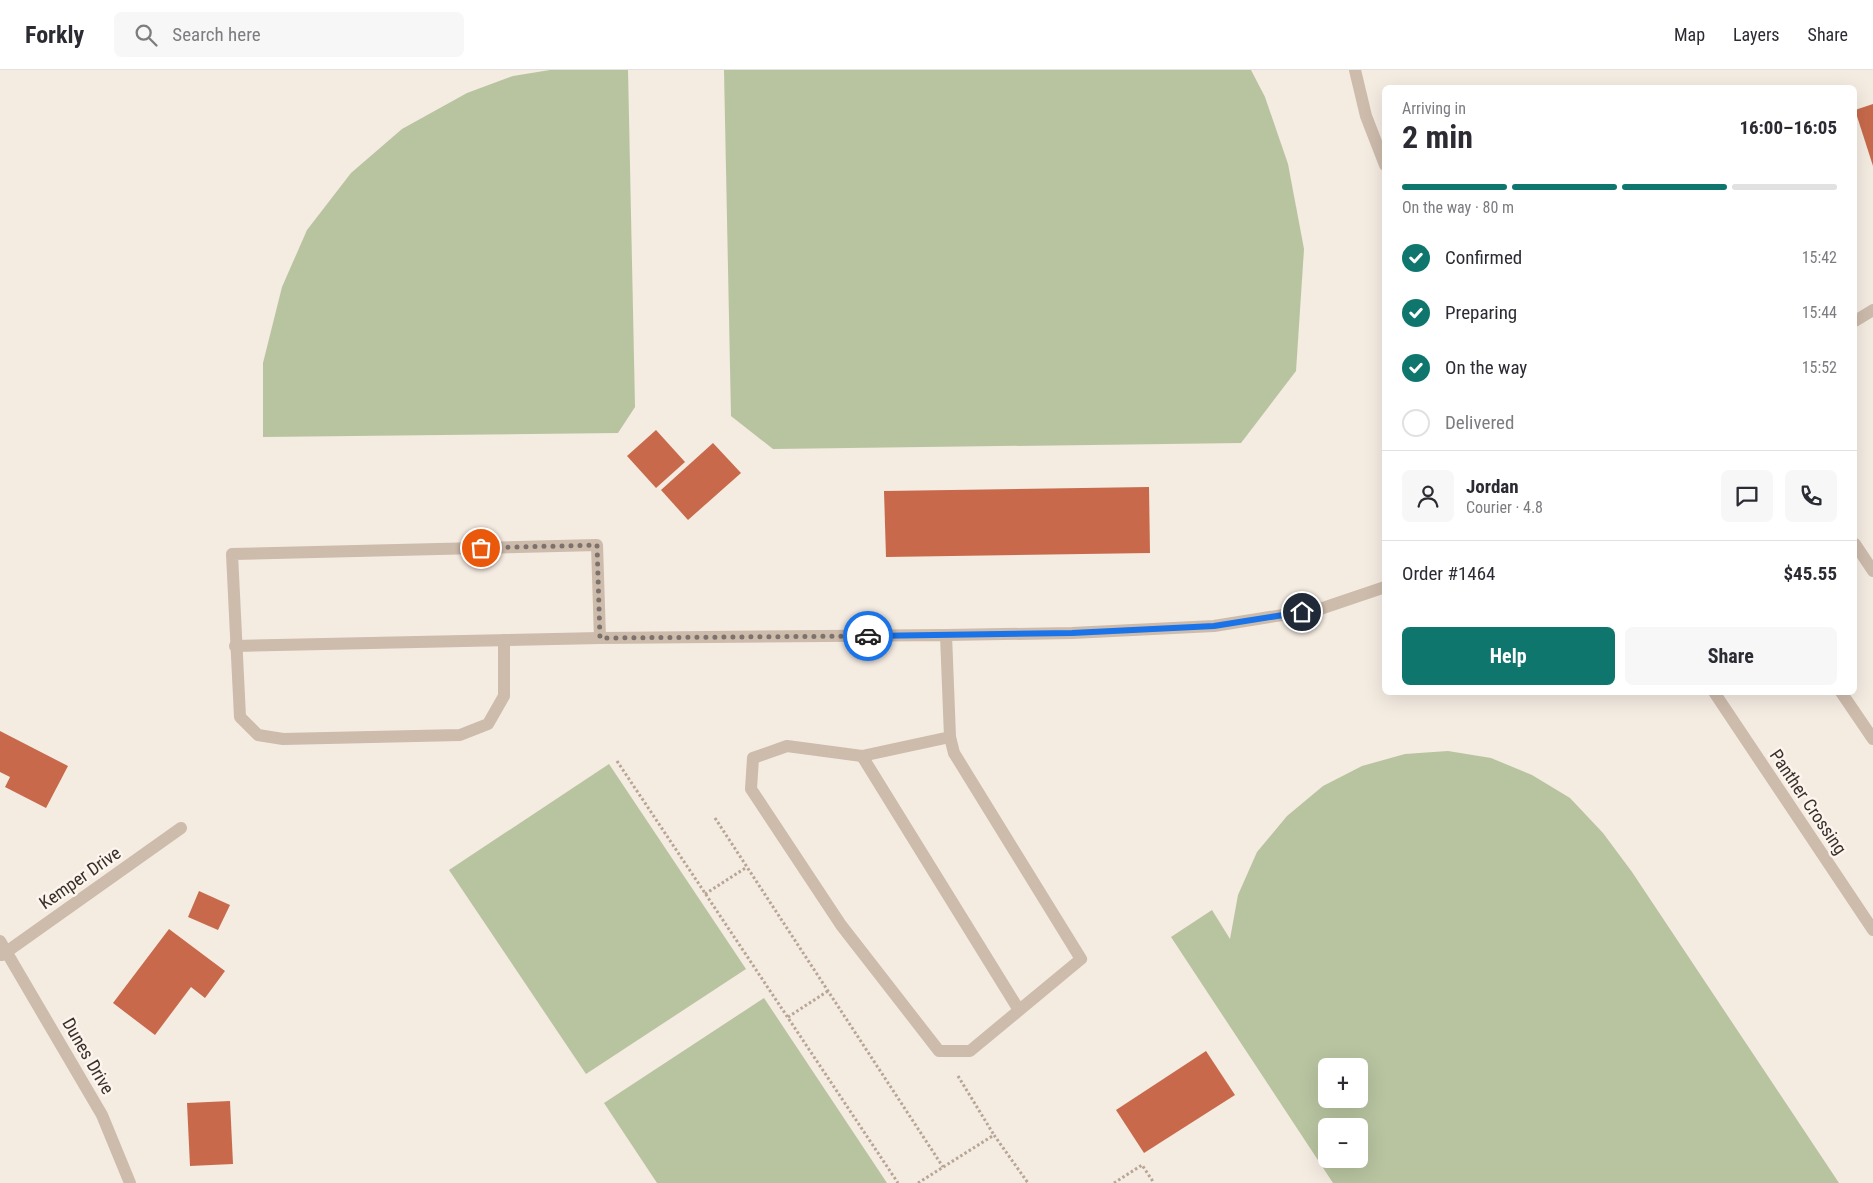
<!DOCTYPE html>
<html lang="en">
<head>
<meta charset="utf-8">
<style>
  body { margin:0; font-family:"Roboto Condensed",sans-serif; background:#f7f7f7; color:#2b2b33; height:100vh; display:flex; flex-direction:column; font-size:19px; white-space:nowrap }
  * { box-sizing:border-box; margin:0 }
  p { font-size:16px; color:#7c7c81 }
  .icon { flex:none; width:28px; height:28px; fill:none; stroke:currentColor; stroke-width:2; stroke-linecap:round; stroke-linejoin:round }
  .map { position:relative; flex:1; overflow:hidden }
  .details { position:absolute; left:1382px; top:15px; width:475px; height:610px; display:flex; flex-direction:column; background:#fff; border-radius:8px; box-shadow:0 5px 20px #0002 }
  .details>* { flex:none }
  .fabs { position:absolute; left:1318px; top:988px; display:grid; gap:10px }
  .fabs a { display:grid; place-items:center; width:50px; height:50px; border-radius:8px; background:#fff; box-shadow:0 5px 20px #0002; font-size:25px }
  .pin { position:absolute; display:grid; place-items:center; width:42px; height:42px; color:#fff; margin:-21px; border:2px solid #fff; border-radius:50%; box-shadow:0 1px 5px #0007 }
  .courier { position:absolute; display:grid; place-items:center; width:50px; height:50px; margin:-25px; border:4px solid #1a73e8; border-radius:50%; background:#fff; color:#222; box-shadow:0 1px 6px #0007 }
  .headline em { font-style:normal; font-weight:700 }
  .headline div { display:flex; flex-direction:column-reverse }
  .headline { display:flex; align-items:center; justify-content:space-between; height:85px; padding:0 20px }
  h1 { font-size:32px; font-weight:700; line-height:38px }
  .bar { display:grid; grid-template-columns:repeat(4,1fr); gap:8px 5px; align-content:center; height:60px; padding:0 20px }
  .bar i { height:6px; border-radius:4px; background:#e1e1e2 }
  .bar .active { background:#0f766e }
  .bar p { grid-column:span 4 }
  .line { display:flex; align-items:center; gap:12px; padding:0 20px; border-top:1px solid #e1e1e2 }
  .line div { flex:1 }
  .round { display:grid; place-items:center; flex:none; width:52px; height:52px; border-radius:8px; background:#f7f7f7 }
  ol { padding:0 20px; list-style:none }
  li { display:flex; align-items:center; gap:15px; height:55px }
  li p { margin-inline-start:auto }
  li .icon { padding:5px; border-radius:50%; background:#0f766e; color:#fff; stroke-width:4 }
  li:last-child { color:#7c7c81 }
  li i { width:28px; height:28px; border:2px solid #e1e1e2; border-radius:50% }
  .primary-button { display:flex; gap:10px; margin-top:auto; padding:10px 20px }
  .primary-button a { flex:1; height:58px; border-radius:8px; background:#0f766e; color:#fff; font-size:20px; font-weight:700; line-height:58px; text-align:center }
  .primary-button a+a { background:#f7f7f7; color:#2b2b33 }
  header { display:flex; align-items:center; gap:30px; box-sizing:border-box; height:70px; padding:0 25px; background:#fff; border-bottom:1px solid #e1e1e2 }
  header strong { font-size:24px }
  nav { display:flex; gap:28px; margin-inline-start:auto; font-size:18px }
  .search { width:350px; height:45px; background:#f7f7f7; display:flex; align-items:center; gap:12px; box-sizing:border-box; padding:0 18px; border-radius:8px; color:#7c7c81; font-size:19px }
  .map>svg:first-child { display:block }
  .green { fill:#b8c4a0; fill-rule:evenodd }
  .building { fill:#c8694b }
  .lines { fill:none; stroke-linecap:round; stroke-linejoin:round }
  .path { stroke:#b9a596; stroke-width:3; stroke-dasharray:2.5 2.5; stroke-linecap:butt }
  .service { stroke:#cdbbac; stroke-width:12 }
  .minor { stroke:#cdbbac; stroke-width:12 }
  .done { stroke:#7c716b; stroke-width:5; stroke-dasharray:0 9 }
  .route { stroke:#1a73e8; stroke-width:6 }
  .labels { text-anchor:middle; stroke-width:5; stroke-linejoin:round; paint-order:stroke }
  .street-label { font-size:18px; fill:#3b302b; stroke:#fbf5ee }
</style>
</head>
<body>
<header>
<strong>Forkly</strong>
<div class="search"><svg class="icon" aria-label="search" viewBox="0 0 24 24"><circle cx="10" cy="10" r="6"/><path d="M15 15l6 6"/></svg>Search here</div>
<nav><a>Map</a><a>Layers</a><a>Share</a></nav>
</header>
<div class="map">
<svg width="1873" height="1113" viewBox="0 0 1873 1113">
  <rect width="100%" height="100%" fill="#f4ebe1"/>
  <g class="green">
    <path d="M550,0H628L635,337L618,363L263,367V293L282,217L307,160L351,103L402,59L467,23L513,6Z"/>
    <path d="M724,0H1251L1265,27L1288,94L1304,179L1296,301L1241,373L773,379L731,346Z"/>
    <path d="M1448,681L1491,688L1532,705L1570,728L1603,763L1632,802L1839,1113H1333L1171,867L1212,840L1230,869L1238,825L1257,782L1287,746L1323,716L1362,696L1405,684ZM1326,996H1359V1029H1326ZM1359,1056V1089H1326V1056Z"/>
    <path d="M609,694L746,899L586,1004L449,800Z"/>
    <path d="M764,928L887,1113H657L604,1033Z"/>
  </g>
  <g class="building">
    <path d="M1873,34V96L1855,40Z"/>
    <path d="M656,360L685,392L656,418L627,386Z"/>
    <path d="M713,373L741,403L688,450L661,420Z"/>
    <path d="M1149,417L1150,483L886,487L884,421Z"/>
    <path d="M0,661L68,696L46,738L5,717L10,707L0,702Z"/>
    <path d="M199,821L230,835L218,860L188,847Z"/>
    <path d="M169,859L225,901L205,928L191,917L155,965L113,933Z"/>
    <path d="M1206,981L1235,1025L1144,1083L1116,1040Z"/>
    <path d="M230,1031L233,1094L190,1096L187,1033Z"/>
  </g>
  <g class="lines">
    <g class="path">
      <path d="M617,691L898,1113"/>
      <path d="M715,748L943,1097"/>
      <path d="M705,824L747,797"/>
      <path d="M788,947L828,921"/>
      <path d="M958,1006L994,1065"/>
      <path d="M918,1113L994,1065L1028,1113"/>
      <path d="M1114,1113L1142,1095L1154,1113"/>
    </g>
    <g class="service">
      <path d="M1855,474L1873,501"/>
      <path d="M946,565L1072,563L1214,556L1320,539L1385,517"/>
      <path d="M1841,622L1873,669"/>
      <path d="M862,686L1019,940"/>
    </g>
    <g class="minor">
      <path d="M1355,0L1366,46L1385,95"/>
      <path d="M1855,251L1873,240"/>
      <path d="M504,570V626L488,654L460,665L283,669L258,665L240,647L232,484L597,475L600,568"/>
      <path d="M235,576L600,568L946,565L950,667L862,686L787,676L753,688L751,719L841,855L939,981H970L1081,889L954,683L950,667"/>
      <path d="M1714,622L1873,860"/>
      <path d="M0,871L102,1045L130,1113"/>
      <path d="M2,885L181,758"/>
    </g>
  </g>
  <g class="lines">
    <path class="done" d="M481,478L597,475L600,568L868,566"/>
    <path class="route" d="M868,566L1072,563L1214,556L1302,542"/>
  </g>
  <g class="labels">
    <g class="street-label">
      <text transform="translate(1808 732) rotate(56)" y="6">Panther Crossing</text>
      <text transform="translate(80 808) rotate(-35)" y="6">Kemper Drive</text>
      <text transform="translate(88 986) rotate(60)" y="6">Dunes Drive</text>
    </g>
  </g>
</svg>
<div class="fabs">
<a>+</a>
<a>−</a>
</div>
<div class="pin" style="left:481px;top:478px;background:#ea580c"><svg class="icon" aria-label="bag" viewBox="0 0 24 24"><path d="M5 8h14l-1 12H6zM9 8a3 3 0 0 1 6 0"/></svg></div>
<div class="pin" style="left:1302px;top:542px;background:#1f2937"><svg class="icon" aria-label="home" viewBox="0 0 24 24"><path d="M3 11l9-7 9 7M6 9v11h12V9"/></svg></div>
<div class="courier" style="left:868px;top:566px"><svg class="icon" aria-label="car" viewBox="0 0 24 24"><path d="M5 17H2v-5l4-1 3-4h7l3 4 3 1v5h-3M9 17h6M6 11h13"/><circle cx="7" cy="17" r="2"/><circle cx="17" cy="17" r="2"/></svg></div>
<section class="details">
<div class="headline"><div><h1>2 min</h1><p>Arriving in</p></div><em>16:00–16:05</em></div>
<div class="bar"><i class="active"></i><i class="active"></i><i class="active"></i><i></i><p>On the way · 80 m</p></div>
<ol>
<li><svg class="icon" aria-label="check" viewBox="0 0 24 24"><path d="M5 12l5 5 9-10"/></svg>Confirmed<p>15:42</p></li>
<li><svg class="icon" aria-label="check" viewBox="0 0 24 24"><path d="M5 12l5 5 9-10"/></svg>Preparing<p>15:44</p></li>
<li><svg class="icon" aria-label="check" viewBox="0 0 24 24"><path d="M5 12l5 5 9-10"/></svg>On the way<p>15:52</p></li>
<li><i></i>Delivered</li>
</ol>
<div class="line" style="height:90px"><a class="round"><svg class="icon" aria-label="person" viewBox="0 0 24 24"><circle cx="12" cy="8" r="4"/><path d="M4 21q1-7 8-7t8 7"/></svg></a><div><b>Jordan</b><p>Courier · 4.8</p></div><a class="round"><svg class="icon" aria-label="chat" viewBox="0 0 24 24"><path d="M4 5h16v11H9l-5 4z"/></svg></a><a class="round"><svg class="icon" aria-label="phone" viewBox="0 0 24 24"><path d="M5 4h4l2 5-3 2q2 4 5 5l2-3 5 2v4C11 20 4 13 5 4z"/></svg></a></div>
<div class="line" style="height:65px"><div>Order #1464</div><b>$45.55</b></div>
<div class="primary-button"><a>Help</a><a>Share</a></div>
</section>
</div>
</body>
</html>
